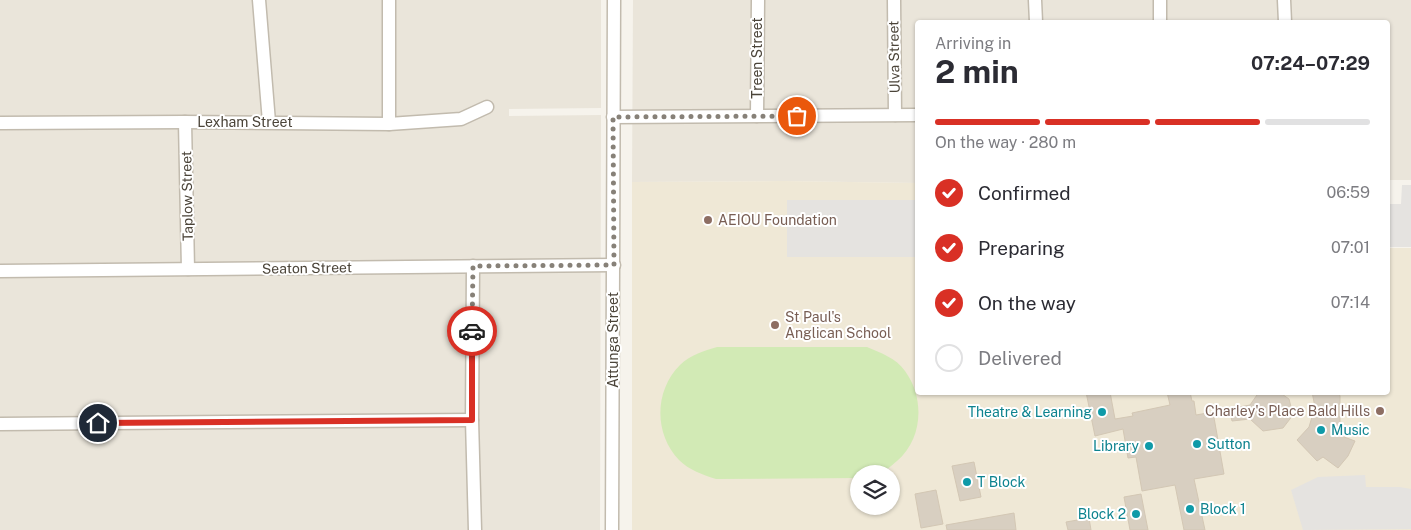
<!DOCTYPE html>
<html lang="en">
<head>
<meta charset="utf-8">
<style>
  body { margin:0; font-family:"Public Sans",sans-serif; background:#f7f7f7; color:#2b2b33; height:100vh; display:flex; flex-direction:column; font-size:19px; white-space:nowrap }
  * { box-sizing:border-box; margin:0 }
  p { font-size:16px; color:#7c7c81 }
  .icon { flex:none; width:28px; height:28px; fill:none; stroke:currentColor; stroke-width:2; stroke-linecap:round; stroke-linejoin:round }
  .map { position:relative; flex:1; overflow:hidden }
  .panel { position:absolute; left:915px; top:20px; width:475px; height:375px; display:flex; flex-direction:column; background:#fff; border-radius:5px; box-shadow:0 1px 4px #0004 }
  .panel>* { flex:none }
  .controls { position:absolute; left:850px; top:465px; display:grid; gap:10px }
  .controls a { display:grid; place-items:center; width:50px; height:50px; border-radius:50%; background:#fff; box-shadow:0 1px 4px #0004; font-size:25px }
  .pin { position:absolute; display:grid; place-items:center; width:42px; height:42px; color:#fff; margin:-21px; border:2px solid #fff; border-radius:50%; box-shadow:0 1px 5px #0007 }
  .courier { position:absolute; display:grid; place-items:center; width:50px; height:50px; margin:-25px; border:4px solid #d93025; border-radius:50%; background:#fff; color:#222; box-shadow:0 1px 6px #0007 }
  .overview em { font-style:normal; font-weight:700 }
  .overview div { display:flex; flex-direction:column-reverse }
  .overview { display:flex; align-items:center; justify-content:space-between; height:85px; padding:0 20px }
  h1 { font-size:32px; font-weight:700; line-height:38px }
  .bar { display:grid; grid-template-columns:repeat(4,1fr); gap:8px 5px; align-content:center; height:60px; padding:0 20px }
  .bar i { height:6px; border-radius:4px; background:#e1e1e2 }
  .bar .on { background:#d93025 }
  .bar p { grid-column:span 4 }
  ol { padding:0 20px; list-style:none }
  li { display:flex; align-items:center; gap:15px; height:55px }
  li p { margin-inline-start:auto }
  li .icon { padding:5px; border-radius:50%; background:#d93025; color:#fff; stroke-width:4 }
  li:last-child { color:#7c7c81 }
  li i { width:28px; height:28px; border:2px solid #e1e1e2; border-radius:50% }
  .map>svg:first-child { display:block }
  .residential { fill:#eae5da }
  .education { fill:#efe8d6; fill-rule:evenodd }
  .green { fill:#d2eab5 }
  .parking { fill:#e5e3e0 }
  .building { fill:#d8cfc1; stroke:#d3c7b4 }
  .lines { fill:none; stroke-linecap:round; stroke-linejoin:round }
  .minor-casing { stroke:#c2bbae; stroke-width:15 }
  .minor { stroke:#fff; stroke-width:12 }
  .done { stroke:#878178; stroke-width:5; stroke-dasharray:0 9 }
  .route { stroke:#d93025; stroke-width:6 }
  .education-dot { fill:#8d6e63; stroke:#fff; stroke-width:2 }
  .culture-dot { fill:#0f9aa8; stroke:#fff; stroke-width:2 }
  .labels { text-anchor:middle; stroke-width:4; stroke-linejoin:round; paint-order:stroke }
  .street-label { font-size:14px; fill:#4b4439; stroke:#fff }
  .education-label { font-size:14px; fill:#785e54; stroke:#fff; text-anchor:start }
  .culture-label { font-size:14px; fill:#0d838f; stroke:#fff; text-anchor:start }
</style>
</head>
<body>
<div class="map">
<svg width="1411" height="530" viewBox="0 0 1411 530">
  <rect width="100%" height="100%" fill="#f6f3ec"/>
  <g class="residential">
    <path d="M0,0H601V108L509,109V116L601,115L600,530H0Z"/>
    <path d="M633,0H1411V180H1388V22H918L917,183L783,181L632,182Z"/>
  </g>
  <path class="education" d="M783,181L917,183L918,392H1388V248H1411V530H632V182ZM859,474H891V506H859Z"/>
  <path class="green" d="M717,347H867C881,353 896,358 905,371C925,398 923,439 897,461C891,466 886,471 878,473C872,475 865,474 859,474V478L716,479C703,475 689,470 679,460C654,434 654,391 680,365C690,355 704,351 717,347Z"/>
  <g class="parking">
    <path d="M1402,185H1411V247H1388V204H1401Z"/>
    <rect x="787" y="200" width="130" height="57"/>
    <path d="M1365,475L1366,487H1400L1411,489V529L1303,530L1291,490L1318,477Z"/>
  </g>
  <g class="building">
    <path d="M1086,392H1110L1115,419L1133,416L1132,413L1170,405L1167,392H1190L1192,401H1194L1196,415L1213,412L1224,474L1194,479L1205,530H1184L1175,485L1142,491L1136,457L1128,458L1123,429L1095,436Z"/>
    <path d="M1259,392H1279L1289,399L1293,415L1283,428L1263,431L1250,419L1232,421L1229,409L1250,405Z"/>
    <path d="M1312,392H1338L1340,396V423L1336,434L1355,441L1348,456L1338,468L1323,457L1317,461L1297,440L1309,427L1315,407Z"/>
    <path d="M974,462L981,497L960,501L952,466Z"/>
    <path d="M936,490L943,524L921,528L915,494Z"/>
    <path d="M1141,494L1148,530H1130L1124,497Z"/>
    <path d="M1014,513L1016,530H947L946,525Z"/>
    <path d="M1089,518L1091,530H1068L1066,522Z"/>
  </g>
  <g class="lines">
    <g class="minor-casing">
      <g id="minor">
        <path d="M259,0L269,122"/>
        <path d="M389,0V124"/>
        <path d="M894,0L895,115"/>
        <path d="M1035,0L1036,22"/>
        <path d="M1160,0V22"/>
        <path d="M1284,0L1285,22"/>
        <path d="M757,116L758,0"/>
        <path d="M613,117L918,115"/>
        <path d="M185,122L188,269"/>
        <path d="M0,123L185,122L389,124L461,119L487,107"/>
        <path d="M473,266L472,420L475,530"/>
        <path d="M0,271L614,265"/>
        <path d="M0,424L472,420"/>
        <path d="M612,530L614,0"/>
      </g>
    </g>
    <use href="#minor" class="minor"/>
  </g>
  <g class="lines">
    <path class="done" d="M472,331L473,266L614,265L613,117L797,116"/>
    <path class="route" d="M98,423L472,420V331"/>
  </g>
  <g class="education-dot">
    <circle cx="708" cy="220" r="5"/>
    <circle cx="775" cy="325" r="5"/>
    <circle cx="1380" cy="411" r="5"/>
  </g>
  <g class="culture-dot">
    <circle cx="1102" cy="412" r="5"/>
    <circle cx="1321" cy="430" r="5"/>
    <circle cx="1197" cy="444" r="5"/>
    <circle cx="1149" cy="446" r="5"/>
    <circle cx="967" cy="482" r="5"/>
    <circle cx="1190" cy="509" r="5"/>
    <circle cx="1136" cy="514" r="5"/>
  </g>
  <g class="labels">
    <g class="street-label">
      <text transform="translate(894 57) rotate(-91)" y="5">Ulva Street</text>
      <text transform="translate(757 58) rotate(-90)" y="5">Treen Street</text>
      <text x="245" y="127">Lexham Street</text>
      <text transform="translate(187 196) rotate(-91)" y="5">Taplow Street</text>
      <text transform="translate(307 268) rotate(-1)" y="5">Seaton Street</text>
      <text transform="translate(613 340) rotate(-90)" y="5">Attunga Street</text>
    </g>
    <g class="education-label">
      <text x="718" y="225">AEIOU Foundation</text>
      <text x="785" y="322">St Paul's<tspan x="785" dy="16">Anglican School</tspan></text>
      <text x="1370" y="416" text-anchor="end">Charley's Place Bald Hills</text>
    </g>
    <g class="culture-label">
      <text x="1092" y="417" text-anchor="end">Theatre &amp; Learning</text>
      <text x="1331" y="435">Music</text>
      <text x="1207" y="449">Sutton</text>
      <text x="1139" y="451" text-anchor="end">Library</text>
      <text x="977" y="487">T Block</text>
      <text x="1200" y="514">Block 1</text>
      <text x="1126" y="519" text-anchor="end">Block 2</text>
    </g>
  </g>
</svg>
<div class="controls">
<a><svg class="icon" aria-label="layers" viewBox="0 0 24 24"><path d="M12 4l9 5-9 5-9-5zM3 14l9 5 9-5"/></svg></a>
</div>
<div class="pin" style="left:797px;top:116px;background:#ea580c"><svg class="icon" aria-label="bag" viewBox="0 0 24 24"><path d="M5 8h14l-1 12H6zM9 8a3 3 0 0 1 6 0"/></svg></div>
<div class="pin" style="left:98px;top:423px;background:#1f2937"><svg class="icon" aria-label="home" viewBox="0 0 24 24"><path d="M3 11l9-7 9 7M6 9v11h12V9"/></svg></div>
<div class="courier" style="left:472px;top:331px"><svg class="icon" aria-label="car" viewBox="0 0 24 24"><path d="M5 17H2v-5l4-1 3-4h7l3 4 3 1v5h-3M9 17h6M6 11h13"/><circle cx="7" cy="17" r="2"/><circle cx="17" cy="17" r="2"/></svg></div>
<section class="panel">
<div class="overview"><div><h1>2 min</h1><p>Arriving in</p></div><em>07:24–07:29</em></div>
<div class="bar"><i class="on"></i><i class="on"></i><i class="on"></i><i></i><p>On the way · 280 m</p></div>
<ol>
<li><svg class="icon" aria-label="check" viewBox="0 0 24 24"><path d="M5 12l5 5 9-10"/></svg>Confirmed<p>06:59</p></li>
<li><svg class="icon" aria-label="check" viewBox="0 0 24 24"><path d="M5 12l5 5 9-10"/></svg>Preparing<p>07:01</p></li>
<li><svg class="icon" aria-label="check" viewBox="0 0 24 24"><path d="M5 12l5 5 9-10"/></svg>On the way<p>07:14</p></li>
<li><i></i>Delivered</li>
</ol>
</section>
</div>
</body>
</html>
